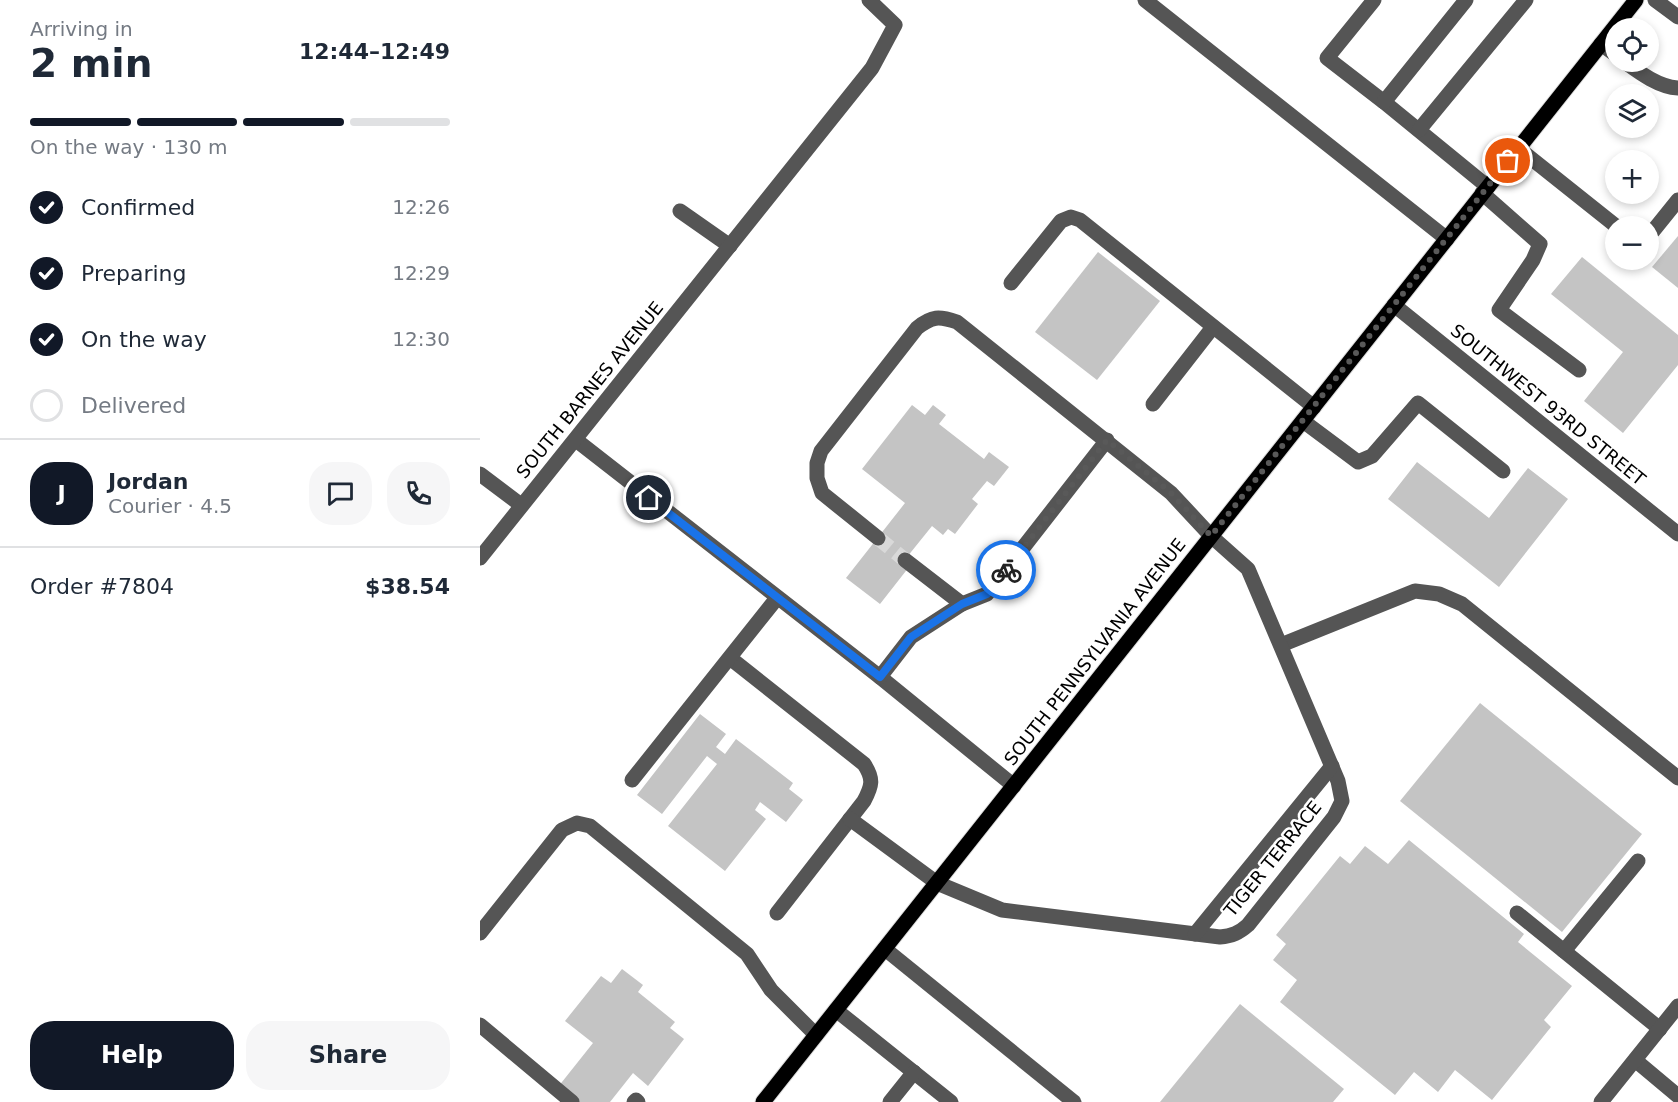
<!DOCTYPE html>
<html lang="en">
<head>
<meta charset="utf-8">
<style>
  body { margin:0; font-family:"DejaVu Sans",sans-serif; background:#f6f6f7; color:#1f2937; height:100vh; display:flex; flex-direction:column; font-size:22px; white-space:nowrap }
  * { box-sizing:border-box; margin:0 }
  p { font-size:20px; color:#747a83 }
  .icon { flex:none; width:33px; height:33px; fill:none; stroke:currentColor; stroke-width:2; stroke-linecap:round; stroke-linejoin:round }
  .map { position:relative; flex:1; overflow:hidden }
  .panel { display:flex; flex-direction:column; background:#fff; width:480px }
  .panel>* { flex:none }
  .controls { position:absolute; left:1125px; top:18px; display:grid; gap:12px }
  .controls a { display:grid; place-items:center; width:54px; height:54px; border-radius:50%; background:#fff; box-shadow:0 3px 9px #0003; font-size:30px }
  .pin { position:absolute; display:grid; place-items:center; width:51px; height:51px; color:#fff; margin:-26px; border:3px solid #fff; border-radius:50%; box-shadow:0 2px 6px #0007 }
  .courier { position:absolute; display:grid; place-items:center; width:60px; height:60px; margin:-30px; border:4px solid #1a73e8; border-radius:50%; background:#fff; color:#222; box-shadow:0 2px 8px #0007 }
  .summary em { font-style:normal; font-weight:600 }
  .summary div { display:flex; flex-direction:column-reverse }
  .summary { display:flex; align-items:center; justify-content:space-between; height:102px; padding:0 30px }
  h1 { font-size:39px; font-weight:600; line-height:45px }
  .bar { display:grid; grid-template-columns:repeat(4,1fr); gap:9px 6px; align-content:center; height:72px; padding:0 30px }
  .bar i { height:8px; border-radius:4px; background:#e0e1e3 }
  .bar .on { background:#111827 }
  .bar p { grid-column:span 4 }
  .line { display:flex; align-items:center; gap:15px; padding:0 30px; border-top:2px solid #e0e1e3 }
  .line div { flex:1 }
  .round { display:grid; place-items:center; flex:none; width:63px; height:63px; border-radius:24px; background:#f6f6f7 }
  ol { padding:0 30px; list-style:none }
  li { display:flex; align-items:center; gap:18px; height:66px }
  li p { margin-inline-start:auto }
  li .icon { padding:6px; border-radius:50%; background:#111827; color:#fff; stroke-width:4 }
  li:last-child { color:#747a83 }
  li i { width:33px; height:33px; border:3px solid #e0e1e3; border-radius:50% }
  .action { display:flex; gap:12px; margin-top:auto; padding:12px 30px }
  .action a { flex:1; height:69px; border-radius:24px; background:#111827; color:#fff; font-size:24px; font-weight:600; line-height:69px; text-align:center }
  .action a+a { background:#f6f6f7; color:#1f2937 }
  main { display:flex; flex:1; min-height:0 }
  .map>svg:first-child { display:block }
  .building { fill:#c4c4c4 }
  .lines { fill:none; stroke-linecap:round; stroke-linejoin:round }
  .minor-tunnel { stroke:#d9d9d9; stroke-width:15; stroke-dasharray:15 8; stroke-linecap:butt }
  .major-casing { stroke:#dbdbdb; stroke-width:17 }
  .minor { stroke:#555; stroke-width:15 }
  .major { stroke:#000; stroke-width:15 }
  .done { stroke:#595959; stroke-width:6; stroke-dasharray:0 10.8 }
  .route { stroke:#1a73e8; stroke-width:8 }
  .labels { text-anchor:middle; stroke-width:5; stroke-linejoin:round; paint-order:stroke }
  .street-label { font-size:18px; fill:#000; stroke:#fff }
</style>
</head>
<body>
<main>
<section class="panel">
<div class="summary"><div><h1>2 min</h1><p>Arriving in</p></div><em>12:44–12:49</em></div>
<div class="bar"><i class="on"></i><i class="on"></i><i class="on"></i><i></i><p>On the way · 130 m</p></div>
<ol>
<li><svg class="icon" aria-label="check" viewBox="0 0 24 24"><path d="M5 12l5 5 9-10"/></svg>Confirmed<p>12:26</p></li>
<li><svg class="icon" aria-label="check" viewBox="0 0 24 24"><path d="M5 12l5 5 9-10"/></svg>Preparing<p>12:29</p></li>
<li><svg class="icon" aria-label="check" viewBox="0 0 24 24"><path d="M5 12l5 5 9-10"/></svg>On the way<p>12:30</p></li>
<li><i></i>Delivered</li>
</ol>
<div class="line" style="height:108px"><b class="round" style="background:#111827;color:#fff">J</b><div><b>Jordan</b><p>Courier · 4.5</p></div><a class="round"><svg class="icon" aria-label="chat" viewBox="0 0 24 24"><path d="M4 5h16v11H9l-5 4z"/></svg></a><a class="round"><svg class="icon" aria-label="phone" viewBox="0 0 24 24"><path d="M5 4h4l2 5-3 2q2 4 5 5l2-3 5 2v4C11 20 4 13 5 4z"/></svg></a></div>
<div class="line" style="height:78px"><div>Order #7804</div><b>$38.54</b></div>
<div class="action"><a>Help</a><a>Share</a></div>
</section>
<div class="map">
<svg width="1198" height="1102" viewBox="0 0 1198 1102">
  <rect width="100%" height="100%" fill="#fff"/>
  <g class="building">
    <path d="M1198,236V288L1172,267Z"/>
    <path d="M618,252L680,301L617,380L555,332Z"/>
    <path d="M1102,257L1198,335V365L1143,433L1104,401L1143,352L1071,294Z"/>
    <path d="M432,405L445,415L453,405L466,415L459,424L504,459L509,452L529,467L514,486L507,481L492,499L498,504L475,534L468,529L463,535L452,526L423,562L429,567L400,604L366,578L425,503L382,469Z"/>
    <path d="M937,462L1009,518L1048,468L1088,499L1019,587L908,499Z"/>
    <path d="M1000,703L1162,834L1082,932L920,801Z"/>
    <path d="M220,714L246,734L236,747L245,754L256,739L313,783L309,789L323,800L306,822L280,802L275,810L286,819L245,871L188,826L237,764L227,756L182,814L157,795Z"/>
    <path d="M929,840L1044,934L1038,942L1092,986L1064,1020L1071,1027L1012,1100L975,1070L958,1092L934,1072L915,1095L800,1002L817,980L793,960L806,944L796,935L860,856L870,864L885,846L908,864Z"/>
    <path d="M142,969L163,985L158,992L195,1022L190,1028L204,1039L168,1086L153,1073L130,1102H97L78,1087L113,1043L85,1021L121,976L131,983Z"/>
    <path d="M760,1004L864,1089L853,1102H680Z"/>
  </g>
  <g class="lines">
    <path class="minor-tunnel" d="M398,538L425,560"/>
    <g class="major-casing">
      <path id="major" d="M283,1102L1156,0"/>
    </g>
    <g class="minor">
      <path d="M665,0L967,239"/>
      <path d="M894,0L847,58L904,102L1008,187"/>
      <path d="M1175,0L1198,17"/>
      <path d="M1121,44L1136,55"/>
      <path d="M1145,62C1160,73 1179,87 1198,88"/>
      <path d="M904,102L986,0"/>
      <path d="M939,130L1046,0"/>
      <path d="M1038,148L1136,226"/>
      <path d="M1002,193L1060,244L1053,260L1019,310L1099,370"/>
      <path d="M200,211L250,246"/>
      <path d="M1168,233L1173,231L1198,200"/>
      <path d="M531,283L581,221L591,217L600,220L834,407"/>
      <path d="M914,305L1198,534"/>
      <path d="M673,404L733,327"/>
      <path d="M823,421L878,462L892,456L938,403L1023,471"/>
      <path d="M96,440L400,677L534,786"/>
      <path d="M0,474L41,505"/>
      <path d="M0,558L392,68L415,25L389,0"/>
      <path d="M482,604L507,594L627,440"/>
      <path d="M801,645L935,591L959,594L982,604L1198,778"/>
      <path d="M250,658L384,764C394,779 392,786 384,801L297,913"/>
      <path d="M400,677L431,637L482,604L425,560"/>
      <path d="M152,780L297,598"/>
      <path d="M370,819L457,883L522,910L740,937C752,936 759,933 768,925L854,817L862,801L858,781L768,569L731,536L691,493L477,322C459,316 452,316 437,328L341,451L337,463V478L342,493L398,538"/>
      <path d="M1037,913L1180,1029"/>
      <path d="M0,933L82,830L97,823L110,826L267,954L291,990L336,1035"/>
      <path d="M715,934L852,766"/>
      <path d="M405,949L594,1102"/>
      <path d="M1084,951L1158,861"/>
      <path d="M356,1010L471,1102"/>
      <path d="M0,1025L92,1102"/>
      <path d="M1155,1060L1198,1096"/>
      <path d="M154,1102L156,1100L158,1102"/>
      <path d="M410,1102L434,1072"/>
      <path d="M1121,1102L1198,1006"/>
    </g>
    <use href="#major" class="major"/>
  </g>
  <g class="lines">
    <path class="done" d="M526,570L627,440L691,493L731,536L1028,161"/>
    <path class="route" d="M169,498L400,677L431,637L482,604L507,594L526,570"/>
  </g>
  <g class="labels">
    <g class="street-label">
      <text transform="translate(110 390) rotate(-51)" y="6">SOUTH BARNES AVENUE</text>
      <text transform="translate(1068 405) rotate(39)" y="6">SOUTHWEST 93RD STREET</text>
      <text transform="translate(615 652) rotate(-52)" y="6">SOUTH PENNSYLVANIA AVENUE</text>
      <text transform="translate(793 859) rotate(-51)" y="6">TIGER TERRACE</text>
    </g>
  </g>
</svg>
<div class="controls">
<a><svg class="icon" aria-label="locate" viewBox="0 0 24 24"><circle cx="12" cy="12" r="6"/><path d="M12 2v4M12 18v4M2 12h4M18 12h4"/></svg></a>
<a><svg class="icon" aria-label="layers" viewBox="0 0 24 24"><path d="M12 4l9 5-9 5-9-5zM3 14l9 5 9-5"/></svg></a>
<a>+</a>
<a>−</a>
</div>
<div class="pin" style="left:1028px;top:161px;background:#ea580c"><svg class="icon" aria-label="bag" viewBox="0 0 24 24"><path d="M5 8h14l-1 12H6zM9 8a3 3 0 0 1 6 0"/></svg></div>
<div class="pin" style="left:169px;top:498px;background:#1f2937"><svg class="icon" aria-label="home" viewBox="0 0 24 24"><path d="M3 11l9-7 9 7M6 9v11h12V9"/></svg></div>
<div class="courier" style="left:526px;top:570px"><svg class="icon" aria-label="bike" viewBox="0 0 24 24"><circle cx="6" cy="16" r="4"/><circle cx="18" cy="16" r="4"/><path d="M6 16l4-8h5l3 8M10 8l3 8H6M13 5h3"/></svg></div>
</div>
</main>
</body>
</html>
